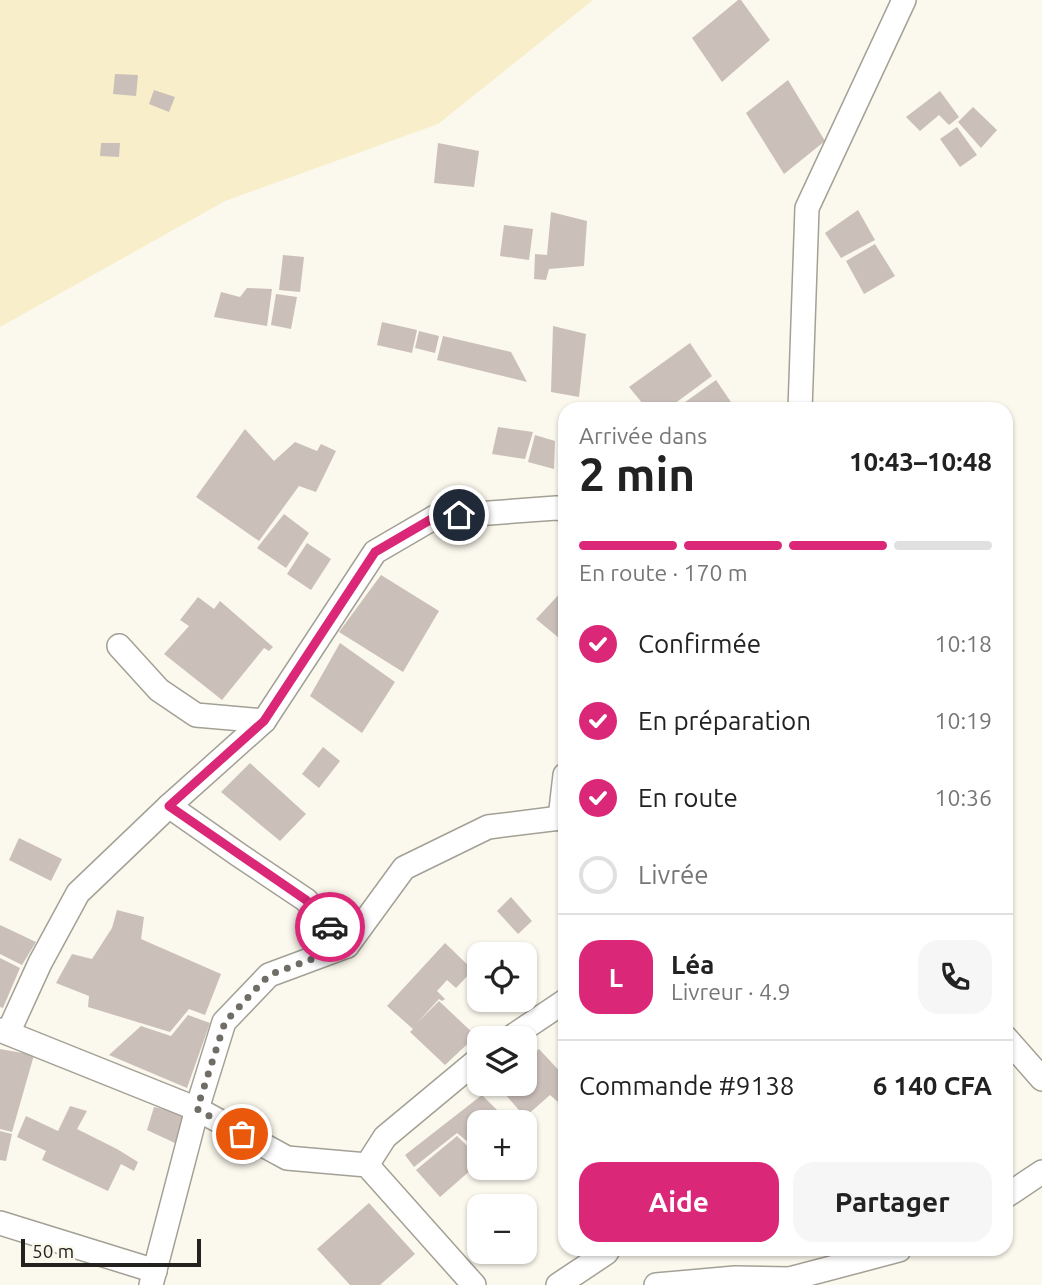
<!DOCTYPE html>
<html lang="fr">
<head>
<meta charset="utf-8">
<style>
  body { margin:0; font-family:Ubuntu,sans-serif; background:#f6f6f6; color:#222; height:100vh; display:flex; flex-direction:column; font-size:26px; white-space:nowrap }
  * { box-sizing:border-box; margin:0 }
  p { font-size:23px; color:#767676 }
  .icon { flex:none; width:38px; height:38px; fill:none; stroke:currentColor; stroke-width:2; stroke-linecap:round; stroke-linejoin:round }
  .map { position:relative; flex:1; overflow:hidden }
  .details { position:absolute; left:558px; top:402px; width:455px; height:854px; display:flex; flex-direction:column; background:#fff; border-radius:21px; box-shadow:0 2px 5px #0004 }
  .details>* { flex:none }
  .tools { position:absolute; left:467px; top:942px; display:grid; gap:14px }
  .tools a { display:grid; place-items:center; width:70px; height:70px; border-radius:14px; background:#fff; box-shadow:0 2px 5px #0004; font-size:35px }
  .scale { position:absolute; left:21px; bottom:18px; width:180px; box-sizing:border-box; padding-left:7px; border:4px solid #23221e; border-top:0; font-size:19px; line-height:24px; white-space:nowrap; color:#23221e; -webkit-text-stroke:5px #fbf8ed; paint-order:stroke }
  .pin { position:absolute; display:grid; place-items:center; width:60px; height:60px; color:#fff; margin:-30px; border:4px solid #fff; border-radius:50%; box-shadow:0 2px 7px #0007 }
  .courier { position:absolute; display:grid; place-items:center; width:70px; height:70px; margin:-35px; border:5px solid #db2777; border-radius:50%; background:#fff; color:#222; box-shadow:0 2px 9px #0007 }
  .headline em { font-style:normal; font-weight:700 }
  .headline div { display:flex; flex-direction:column-reverse }
  .headline { display:flex; align-items:center; justify-content:space-between; height:119px; padding:0 21px }
  h1 { font-size:46px; font-weight:700; line-height:52px }
  .bar { display:grid; grid-template-columns:repeat(4,1fr); gap:10px 7px; align-content:center; height:84px; padding:0 21px }
  .bar i { height:9px; border-radius:5px; background:#e0e0e0 }
  .bar .active { background:#db2777 }
  .bar p { grid-column:span 4 }
  .line { display:flex; align-items:center; gap:18px; padding:0 21px; border-top:2px solid #e0e0e0 }
  .line div { flex:1 }
  .round { display:grid; place-items:center; flex:none; width:74px; height:74px; border-radius:21px; background:#f6f6f6 }
  ol { padding:0 21px; list-style:none }
  li { display:flex; align-items:center; gap:21px; height:77px }
  li p { margin-inline-start:auto }
  li .icon { padding:7px; border-radius:50%; background:#db2777; color:#fff; stroke-width:4 }
  li:last-child { color:#767676 }
  li i { width:38px; height:38px; border:4px solid #e0e0e0; border-radius:50% }
  .action { display:flex; gap:14px; margin-top:auto; padding:14px 21px }
  .action a { flex:1; height:80px; border-radius:21px; background:#db2777; color:#fff; font-size:28px; font-weight:700; line-height:80px; text-align:center }
  .action a+a { background:#f6f6f6; color:#222 }
  .map>svg:first-child { display:block }
  .sand { fill:#f8eec9 }
  .building { fill:#cbbfba }
  .lines { fill:none; stroke-linecap:round; stroke-linejoin:round }
  .minor-casing { stroke:#a3a095; stroke-width:26 }
  .minor { stroke:#fff; stroke-width:23 }
  .done { stroke:#6f6d66; stroke-width:7; stroke-dasharray:0 12.6 }
  .route { stroke:#db2777; stroke-width:9 }
</style>
</head>
<body>
<div class="map">
<svg width="1042" height="1285" viewBox="0 0 1042 1285">
  <rect width="100%" height="100%" fill="#fbf8ed"/>
  <path class="sand" d="M0,0H593L438,124L225,201L0,327Z"/>
  <g class="building">
    <path d="M738,0H741L770,40L722,82L692,38Z"/>
    <path d="M115,74L138,75L136,96L113,94Z"/>
    <path d="M788,80L825,141L784,174L746,113Z"/>
    <path d="M154,90L175,97L169,112L149,104Z"/>
    <path d="M940,91L959,117L949,125L939,115L920,131L906,117Z"/>
    <path d="M973,107L997,130L981,148L958,122Z"/>
    <path d="M957,127L977,155L960,167L940,139Z"/>
    <path d="M101,143H120L119,157L100,156Z"/>
    <path d="M438,143L479,151L474,187L434,183Z"/>
    <path d="M858,210L875,240L841,258L825,233Z"/>
    <path d="M551,212L587,221L584,266L549,269L546,280L534,279L535,254L547,255Z"/>
    <path d="M504,225L533,229L529,260L500,256Z"/>
    <path d="M875,244L895,276L864,294L846,261Z"/>
    <path d="M283,255L304,257L300,292L279,290Z"/>
    <path d="M247,288L272,289L267,326L214,317L221,292L240,297Z"/>
    <path d="M276,294L297,297L291,329L271,325Z"/>
    <path d="M382,322L417,330L412,353L377,345Z"/>
    <path d="M553,326L586,334L579,397L551,392Z"/>
    <path d="M419,331L439,336L435,353L415,348Z"/>
    <path d="M443,336L511,352L527,382L437,360Z"/>
    <path d="M690,343L712,376L666,410H648L629,387Z"/>
    <path d="M716,380L731,402L722,410H674Z"/>
    <path d="M498,427L533,432L525,459L492,454Z"/>
    <path d="M245,429L274,461L295,442L317,451L321,444L336,451L316,492L299,486L259,541L196,497Z"/>
    <path d="M535,435L555,441L554,469L528,462Z"/>
    <path d="M284,514L309,533L286,568L257,548Z"/>
    <path d="M307,543L331,559L311,590L287,574Z"/>
    <path d="M381,575L439,611L403,672L339,632Z"/>
    <path d="M565,588V643L536,619Z"/>
    <path d="M198,597L214,609L220,601L273,647L269,651L264,648L222,700L164,654L189,626L180,620Z"/>
    <path d="M340,643L395,682L362,733L310,696Z"/>
    <path d="M323,747L340,761L319,788L302,774Z"/>
    <path d="M250,763L306,814L280,841L221,792Z"/>
    <path d="M19,838L62,859L51,881L9,860Z"/>
    <path d="M511,897L532,921L518,934L497,911Z"/>
    <path d="M117,910L144,917L141,939L221,974L205,1015L189,1009L170,1032L88,1007L89,996L56,983L72,954L92,959L112,928Z"/>
    <path d="M0,925L36,942L22,965L0,954Z"/>
    <path d="M445,943L473,970L456,988L447,980L437,991L445,999L442,1001L439,999L416,1024L439,1001L476,1036L445,1065L410,1032L413,1029L387,1006Z"/>
    <path d="M0,958L20,968L3,1008L0,1007Z"/>
    <path d="M188,1015L210,1023L187,1088L109,1055L141,1026L171,1036Z"/>
    <path d="M0,1049L34,1055L12,1132L0,1129Z"/>
    <path d="M539,1049L565,1077V1095L558,1102L550,1095L525,1117L497,1085L498,1083H525V1061Z"/>
    <path d="M482,1095L509,1122H480V1152L457,1133L414,1167L405,1155Z"/>
    <path d="M70,1106L87,1111L77,1129L117,1149L138,1162L134,1171L121,1164L108,1191L42,1160L46,1151L17,1137L26,1116L58,1131Z"/>
    <path d="M154,1107L187,1114L177,1144L147,1130Z"/>
    <path d="M0,1131L12,1134L6,1161L0,1160Z"/>
    <path d="M457,1136L480,1158V1162L440,1197L416,1170Z"/>
    <path d="M369,1203L415,1254L380,1285H350L317,1249Z"/>
  </g>
  <g class="lines">
    <g class="minor-casing">
      <g id="minor">
        <path d="M800,410L807,208L904,0"/>
        <path d="M119,646L159,690L196,715L264,721"/>
        <path d="M169,806L239,855L306,900L347,946"/>
        <path d="M560,818L565,775"/>
        <path d="M0,1030L197,1109L287,1158L367,1165L474,1285"/>
        <path d="M8,1033L40,963L78,893L169,806L264,721L375,552L435,517L556,508L565,509"/>
        <path d="M510,1038L565,1001"/>
        <path d="M1006,1038L1042,1079"/>
        <path d="M367,1165L385,1137L480,1058"/>
        <path d="M1006,1196L1042,1172"/>
        <path d="M0,1223L155,1271"/>
        <path d="M789,1279L899,1250"/>
        <path d="M151,1285L197,1109L224,1022L269,975L347,946L404,868L488,827L560,818L565,821"/>
        <path d="M558,1285L606,1253L608,1250"/>
        <path d="M656,1285L735,1278L789,1279L795,1285"/>
      </g>
    </g>
    <use href="#minor" class="minor"/>
  </g>
  <g class="lines">
    <path class="done" d="M242,1134L197,1109L225,1022L269,975L347,946L330,927"/>
    <path class="route" d="M330,927L306,900L169,806L264,721L375,552L435,517L459,515"/>
  </g>
</svg>
<div class="tools">
<a><svg class="icon" aria-label="locate" viewBox="0 0 24 24"><circle cx="12" cy="12" r="6"/><path d="M12 2v4M12 18v4M2 12h4M18 12h4"/></svg></a>
<a><svg class="icon" aria-label="layers" viewBox="0 0 24 24"><path d="M12 4l9 5-9 5-9-5zM3 14l9 5 9-5"/></svg></a>
<a>+</a>
<a>−</a>
</div>
<div class="scale">50 m</div>
<div class="pin" style="left:242px;top:1134px;background:#ea580c"><svg class="icon" aria-label="bag" viewBox="0 0 24 24"><path d="M5 8h14l-1 12H6zM9 8a3 3 0 0 1 6 0"/></svg></div>
<div class="pin" style="left:459px;top:515px;background:#1f2937"><svg class="icon" aria-label="home" viewBox="0 0 24 24"><path d="M3 11l9-7 9 7M6 9v11h12V9"/></svg></div>
<div class="courier" style="left:330px;top:927px"><svg class="icon" aria-label="car" viewBox="0 0 24 24"><path d="M5 17H2v-5l4-1 3-4h7l3 4 3 1v5h-3M9 17h6M6 11h13"/><circle cx="7" cy="17" r="2"/><circle cx="17" cy="17" r="2"/></svg></div>
<section class="details">
<div class="headline"><div><h1>2 min</h1><p>Arrivée dans</p></div><em>10:43–10:48</em></div>
<div class="bar"><i class="active"></i><i class="active"></i><i class="active"></i><i></i><p>En route · 170 m</p></div>
<ol>
<li><svg class="icon" aria-label="check" viewBox="0 0 24 24"><path d="M5 12l5 5 9-10"/></svg>Confirmée<p>10:18</p></li>
<li><svg class="icon" aria-label="check" viewBox="0 0 24 24"><path d="M5 12l5 5 9-10"/></svg>En préparation<p>10:19</p></li>
<li><svg class="icon" aria-label="check" viewBox="0 0 24 24"><path d="M5 12l5 5 9-10"/></svg>En route<p>10:36</p></li>
<li><i></i>Livrée</li>
</ol>
<div class="line" style="height:126px"><b class="round" style="background:#db2777;color:#fff">L</b><div><b>Léa</b><p>Livreur · 4.9</p></div><a class="round"><svg class="icon" aria-label="phone" viewBox="0 0 24 24"><path d="M5 4h4l2 5-3 2q2 4 5 5l2-3 5 2v4C11 20 4 13 5 4z"/></svg></a></div>
<div class="line" style="height:91px"><div>Commande #9138</div><b>6 140 CFA</b></div>
<div class="action"><a>Aide</a><a>Partager</a></div>
</section>
</div>
</body>
</html>
